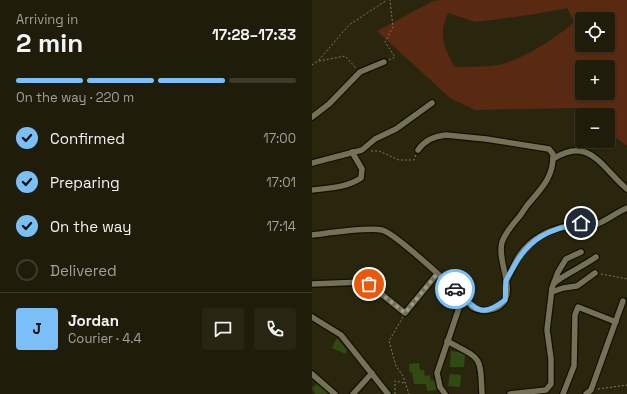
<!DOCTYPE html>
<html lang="en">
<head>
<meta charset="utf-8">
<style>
  body { margin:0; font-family:"Space Grotesk",sans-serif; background:#282513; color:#f1f3f6; height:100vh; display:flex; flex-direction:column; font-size:15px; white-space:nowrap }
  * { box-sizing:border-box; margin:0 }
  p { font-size:13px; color:#a2a19c }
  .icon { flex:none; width:22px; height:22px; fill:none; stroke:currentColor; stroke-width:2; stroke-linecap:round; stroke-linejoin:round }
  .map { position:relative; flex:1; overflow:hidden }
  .details { display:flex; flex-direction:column; background:#201c0a; width:312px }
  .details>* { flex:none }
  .buttons { position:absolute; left:263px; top:12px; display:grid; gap:8px }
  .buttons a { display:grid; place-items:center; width:40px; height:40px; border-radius:4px; background:#201c0a; box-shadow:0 1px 3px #0004,0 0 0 1px #3d3a2b; font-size:20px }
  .pin { position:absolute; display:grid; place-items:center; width:34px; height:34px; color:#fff; margin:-17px; border:2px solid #fff; border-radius:50%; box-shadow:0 1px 4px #0007 }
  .courier { position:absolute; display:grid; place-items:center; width:40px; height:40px; margin:-20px; border:3px solid #7abff8; border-radius:50%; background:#fff; color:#222; box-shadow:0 1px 5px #0007 }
  .overview em { font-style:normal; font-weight:800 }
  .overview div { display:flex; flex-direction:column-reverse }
  .overview { display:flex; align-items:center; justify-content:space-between; height:68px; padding:0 16px }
  h1 { font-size:26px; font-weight:800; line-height:30px }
  .bar { display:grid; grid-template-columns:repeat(4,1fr); gap:6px 4px; align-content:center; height:48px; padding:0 16px }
  .bar i { height:5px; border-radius:3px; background:#3d3a2b }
  .bar .on { background:#7abff8 }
  .bar p { grid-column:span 4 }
  .line { display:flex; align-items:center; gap:10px; padding:0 16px; border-top:1px solid #3d3a2b }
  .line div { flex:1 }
  .round { display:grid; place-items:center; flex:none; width:42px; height:42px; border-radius:4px; background:#282513 }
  ol { padding:0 16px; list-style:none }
  li { display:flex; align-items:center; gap:12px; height:44px }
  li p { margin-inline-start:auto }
  li .icon { padding:4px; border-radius:50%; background:#7abff8; color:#111; stroke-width:4 }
  li:last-child { color:#a2a19c }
  li i { width:22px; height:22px; border:2px solid #3d3a2b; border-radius:50% }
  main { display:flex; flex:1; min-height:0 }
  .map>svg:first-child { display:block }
  .green { fill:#5a2911; fill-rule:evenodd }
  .building { fill:#314a12 }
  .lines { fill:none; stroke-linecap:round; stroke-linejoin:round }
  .street-casing { stroke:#120f00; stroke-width:8 }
  .path { stroke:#7c7a66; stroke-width:1; stroke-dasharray:2 2; stroke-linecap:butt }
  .street { stroke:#747156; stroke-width:5.5 }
  .done { stroke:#9d9b89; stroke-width:4; stroke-dasharray:0 7.2 }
  .route { stroke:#7abff8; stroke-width:5 }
</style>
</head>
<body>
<main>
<section class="details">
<div class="overview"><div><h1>2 min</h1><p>Arriving in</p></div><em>17:28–17:33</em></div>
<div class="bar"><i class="on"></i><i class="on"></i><i class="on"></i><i></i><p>On the way · 220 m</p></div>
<ol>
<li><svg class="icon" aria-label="check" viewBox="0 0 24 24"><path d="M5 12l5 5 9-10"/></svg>Confirmed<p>17:00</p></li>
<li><svg class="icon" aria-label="check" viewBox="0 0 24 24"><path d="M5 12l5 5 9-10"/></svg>Preparing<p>17:01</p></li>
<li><svg class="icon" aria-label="check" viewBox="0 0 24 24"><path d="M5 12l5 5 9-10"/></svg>On the way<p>17:14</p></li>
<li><i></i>Delivered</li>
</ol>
<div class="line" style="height:72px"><b class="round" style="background:#7abff8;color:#111">J</b><div><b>Jordan</b><p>Courier · 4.4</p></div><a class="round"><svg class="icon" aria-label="chat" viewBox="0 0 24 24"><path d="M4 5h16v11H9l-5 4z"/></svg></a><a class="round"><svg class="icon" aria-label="phone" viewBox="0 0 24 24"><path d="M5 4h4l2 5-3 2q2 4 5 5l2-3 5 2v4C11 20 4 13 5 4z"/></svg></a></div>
</section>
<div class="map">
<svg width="315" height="394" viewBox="0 0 315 394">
  <rect width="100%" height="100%" fill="#2a260e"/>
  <path class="green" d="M129,0H315V146L296,132V115H275L265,108L163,110L138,98L65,31L121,1ZM255,8L262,22C246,37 211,59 190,64C176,68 158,66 143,67C132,49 126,34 136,13L164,22L217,15ZM270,19H296V45H270ZM270,67H296V93H270Z"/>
  <g class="building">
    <path d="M25,338L35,350L34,354L20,348Z"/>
    <path d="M139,351L146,352L153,355L152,367H138Z"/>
    <path d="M107,363L108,370H112L113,376L118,375L119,381L122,380L125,390L115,391L114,384H102L100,372L98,373L97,364Z"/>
    <path d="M138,374L149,375L148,387L136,386Z"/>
    <path d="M5,384L16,393V394H3L0,388Z"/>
  </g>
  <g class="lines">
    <g class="street-casing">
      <g id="street">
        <path d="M0,117L17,104L48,72L72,62"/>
        <path d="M241,159C279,135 290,169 315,189"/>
        <path d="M0,163L50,150L63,139L84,129L120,103"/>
        <path d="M0,190C17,188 34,188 49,178L50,169L40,152"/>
        <path d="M0,235C17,233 55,227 70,230C83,233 148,293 160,307C170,313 187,311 193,300C201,285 185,260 190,242C194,232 200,225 207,217C211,212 214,206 218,202C231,187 242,175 241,154L237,149L174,139L134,135C123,136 112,141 106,150"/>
        <path d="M194,281C199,273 202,264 207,256C220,236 244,227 267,224C273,223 279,224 285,224C292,222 305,212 315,208"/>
        <path d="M242,283C255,273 270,267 284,257"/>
        <path d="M0,284L51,282L57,284L93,313L125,274"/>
        <path d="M240,292L251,288L265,286L283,273"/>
        <path d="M0,317L29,335L76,394"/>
        <path d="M135,341C170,360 168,354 170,394"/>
        <path d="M0,374L23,394"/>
        <path d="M41,394L60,373"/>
        <path d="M133,394L128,387L125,373L151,296"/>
        <path d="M198,394L234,390L239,384V359L235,330L240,288L246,272L254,259L269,252"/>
        <path d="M251,394L262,366L263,315L266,307L304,322"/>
        <path d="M274,394L279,390L311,301"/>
      </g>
    </g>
    <g class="path">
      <path d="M77,60L83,57L73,42L81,27L78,0"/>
      <path d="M7,61L33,56L44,68"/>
      <path d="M0,65L6,61L37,25L75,0"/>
      <path d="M59,151H67L87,160H102L104,154"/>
      <path d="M289,274L315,279"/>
      <path d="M91,317L77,341L84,366L91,376L97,394"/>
      <path d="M286,389L315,385"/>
      <path d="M83,394V381L93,383"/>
    </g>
    <use href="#street" class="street"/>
  </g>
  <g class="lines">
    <path class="done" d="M57,284L93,313L125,274L143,289"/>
    <path class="route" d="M143,289C162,306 167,321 193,300C194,294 193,287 194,281C195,277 199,272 201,268C217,238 237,229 269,223"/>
  </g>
</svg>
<div class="buttons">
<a><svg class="icon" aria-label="locate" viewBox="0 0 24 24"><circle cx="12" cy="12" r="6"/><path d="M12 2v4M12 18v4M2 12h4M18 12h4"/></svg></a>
<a>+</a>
<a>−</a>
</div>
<div class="pin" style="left:57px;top:284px;background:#ea580c"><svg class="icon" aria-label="bag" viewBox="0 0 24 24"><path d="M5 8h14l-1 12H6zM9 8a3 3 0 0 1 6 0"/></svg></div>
<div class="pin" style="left:269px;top:223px;background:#1f2937"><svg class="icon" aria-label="home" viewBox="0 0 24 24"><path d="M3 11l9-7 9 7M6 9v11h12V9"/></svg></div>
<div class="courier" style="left:143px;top:289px"><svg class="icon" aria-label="car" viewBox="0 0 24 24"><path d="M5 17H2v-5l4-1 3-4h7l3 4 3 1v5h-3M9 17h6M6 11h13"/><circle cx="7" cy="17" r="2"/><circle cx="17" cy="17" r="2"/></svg></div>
</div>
</main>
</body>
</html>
